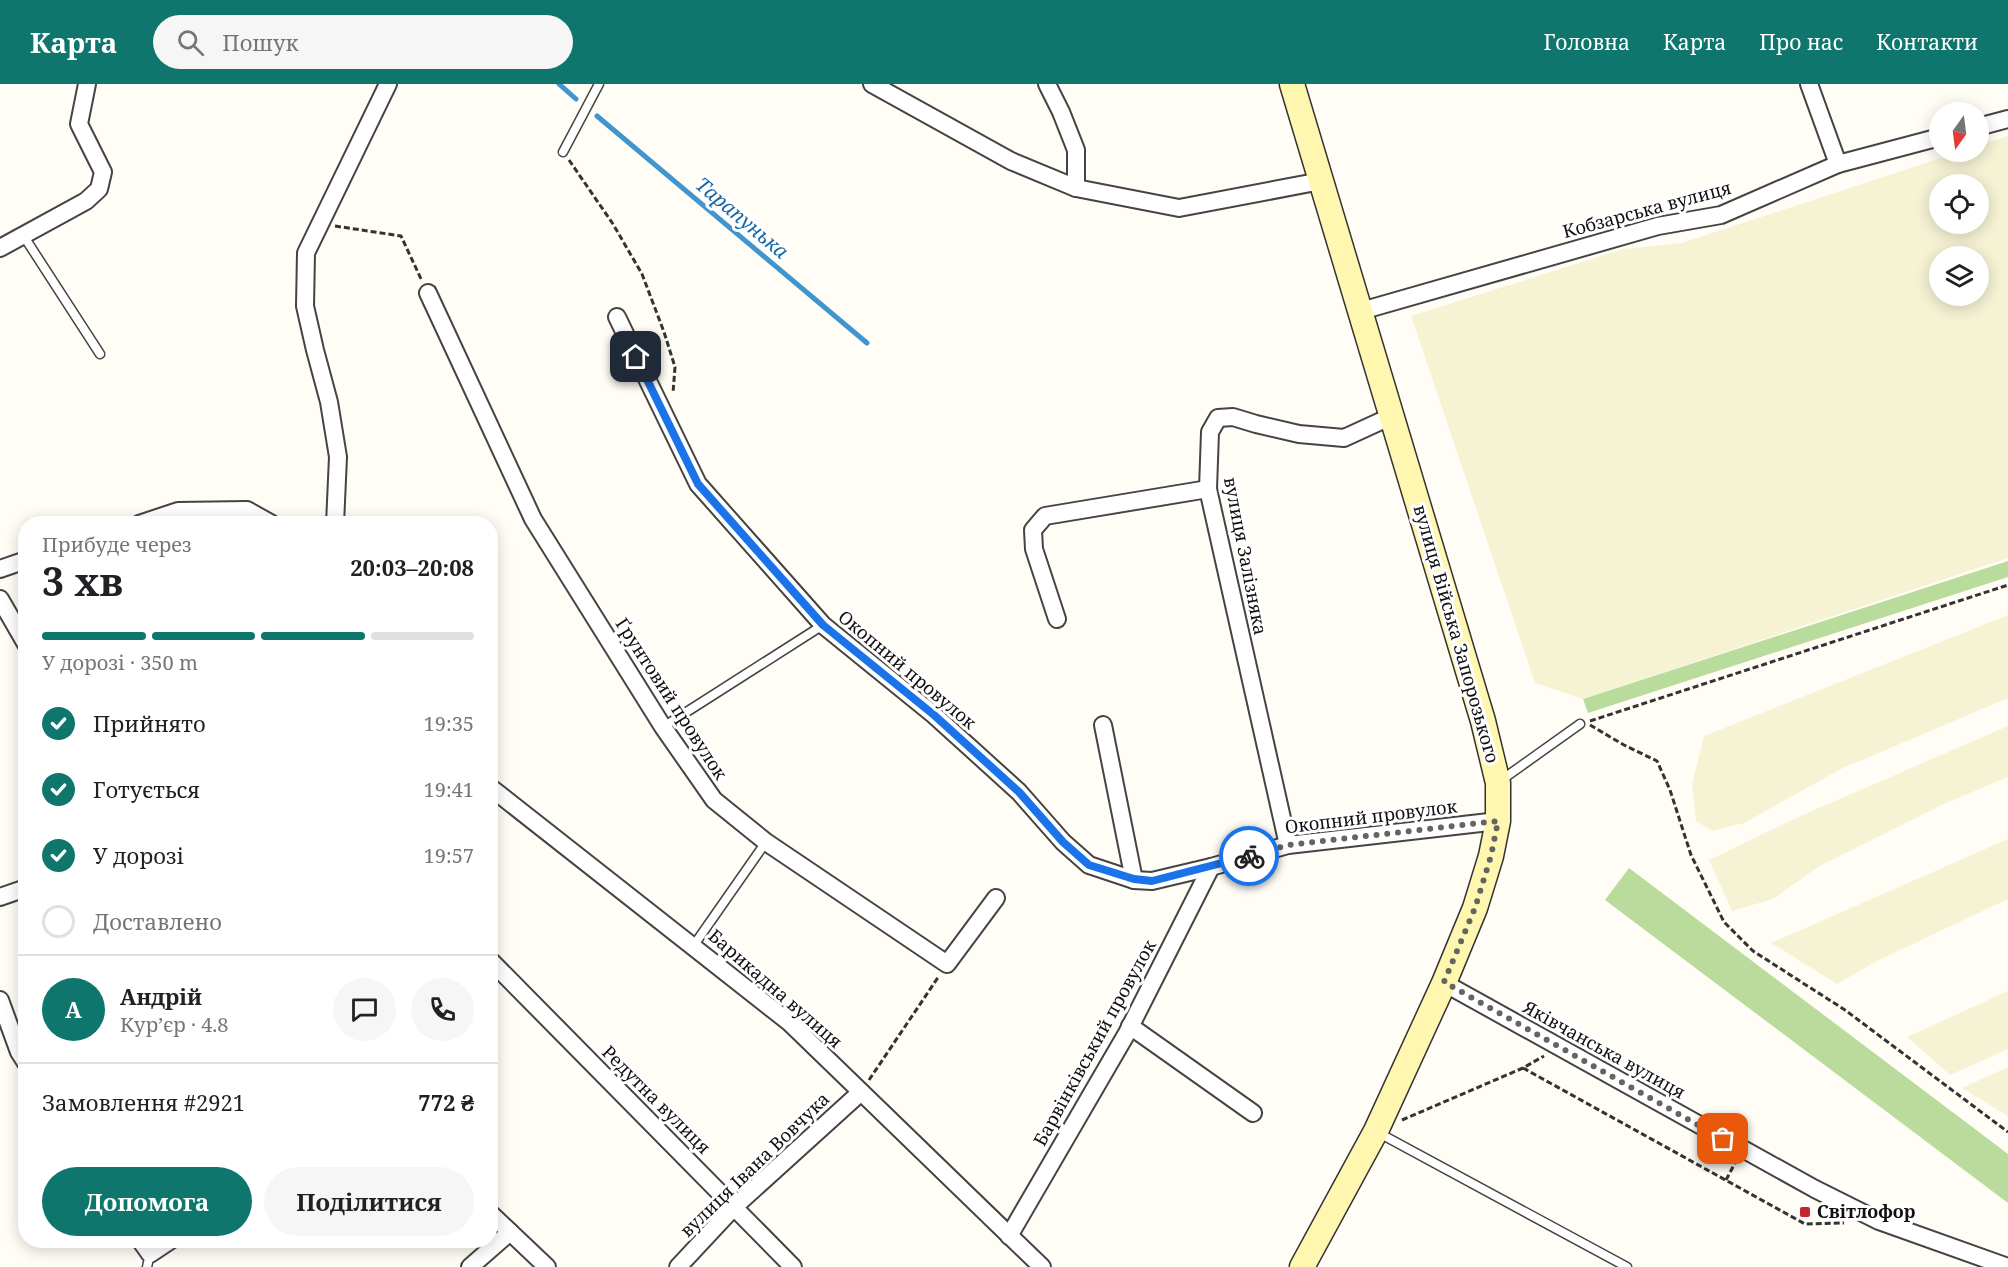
<!DOCTYPE html>
<html lang="uk">
<head>
<meta charset="utf-8">
<style>
  body { margin:0; font-family:"Noto Serif",serif; background:#f6f6f6; color:#202124; height:100vh; display:flex; flex-direction:column; font-size:22px; white-space:nowrap }
  * { box-sizing:border-box; margin:0 }
  p { font-size:20px; color:#757577 }
  .icon { flex:none; width:33px; height:33px; fill:none; stroke:currentColor; stroke-width:2; stroke-linecap:round; stroke-linejoin:round }
  .map { position:relative; flex:1; overflow:hidden }
  .side { position:absolute; left:18px; top:432px; width:480px; height:732px; display:flex; flex-direction:column; background:#fff; border-radius:24px; box-shadow:0 3px 15px #0003 }
  .side>* { flex:none }
  .needle { width:39px; rotate:194deg }
  .tools { position:absolute; left:1929px; top:18px; display:grid; gap:12px }
  .tools a { display:grid; place-items:center; width:60px; height:60px; border-radius:50%; background:#fff; box-shadow:0 3px 15px #0003; font-size:30px }
  .pin { position:absolute; display:grid; place-items:center; width:51px; height:51px; color:#fff; margin:-26px; border-radius:12px; box-shadow:0 3px 9px #0006 }
  .courier { position:absolute; display:grid; place-items:center; width:60px; height:60px; margin:-30px; border:4px solid #1a73e8; border-radius:50%; background:#fff; color:#222; box-shadow:0 2px 8px #0007 }
  .head em { font-style:normal; font-weight:700 }
  .head div { display:flex; flex-direction:column-reverse }
  .head { display:flex; align-items:center; justify-content:space-between; height:102px; padding:0 24px }
  h1 { font-size:39px; font-weight:700; line-height:45px }
  .bar { display:grid; grid-template-columns:repeat(4,1fr); gap:9px 6px; align-content:center; height:72px; padding:0 24px }
  .bar i { height:8px; border-radius:4px; background:#e0e0e0 }
  .bar .on { background:#0f766e }
  .bar p { grid-column:span 4 }
  .line { display:flex; align-items:center; gap:15px; padding:0 24px; border-top:2px solid #e0e0e0 }
  .line div { flex:1 }
  .round { display:grid; place-items:center; flex:none; width:63px; height:63px; border-radius:32px; background:#f6f6f6 }
  ol { padding:0 24px; list-style:none }
  li { display:flex; align-items:center; gap:18px; height:66px }
  li p { margin-inline-start:auto }
  li .icon { padding:6px; border-radius:50%; background:#0f766e; color:#fff; stroke-width:4 }
  li:last-child { color:#757577 }
  li i { width:33px; height:33px; border:3px solid #e0e0e0; border-radius:50% }
  .cta { display:flex; gap:12px; margin-top:auto; padding:12px 24px }
  .cta a { flex:1; height:69px; border-radius:36px; background:#0f766e; color:#fff; font-size:24px; font-weight:700; line-height:69px; text-align:center }
  .cta a+a { background:#f6f6f6; color:#202124 }
  header { display:flex; align-items:center; gap:36px; box-sizing:border-box; height:84px; padding:0 30px; background:#0f766e; color:#fff }
  header strong { font-size:28px }
  nav { display:flex; gap:33px; margin-inline-start:auto; font-size:21px }
  .search { width:420px; height:54px; background:#f6f6f6; display:flex; align-items:center; gap:15px; box-sizing:border-box; padding:0 21px; border-radius:33px; color:#757577; font-size:22px }
  .map>svg:first-child { display:block }
  .farmland { fill:#f6f3d4; fill-rule:evenodd }
  .forest { fill:#b9dc9c }
  .lines { fill:none; stroke-linecap:round; stroke-linejoin:round }
  .stream { stroke:#3f96cf; stroke-width:5 }
  .lane-casing { stroke:#444; stroke-width:11 }
  .street-casing { stroke:#444; stroke-width:20 }
  .secondary-casing { stroke:#333; stroke-width:27 }
  .path { stroke:#333; stroke-width:3; stroke-dasharray:6 3; stroke-linecap:butt }
  .lane { stroke:#fff; stroke-width:8 }
  .street { stroke:#fff; stroke-width:16 }
  .secondary { stroke:#fff6b0; stroke-width:24 }
  .done { stroke:#646461; stroke-width:6; stroke-dasharray:0 10.8 }
  .route { stroke:#1a73e8; stroke-width:8 }
  .poi-dot { fill:#c4262e; stroke:#fff; stroke-width:2 }
  .labels { text-anchor:middle; stroke-width:6; stroke-linejoin:round; paint-order:stroke }
  .street-label { font-size:18px; fill:#111; stroke:#fff }
  .poi-label { font-size:18px; font-weight:bold; fill:#111; stroke:#fff; text-anchor:start }
  .water-label { font-size:20px; font-style:italic; fill:#1768a6; stroke:#fff }
</style>
</head>
<body>
<header>
<strong>Карта</strong>
<div class="search"><svg class="icon" aria-label="search" viewBox="0 0 24 24"><circle cx="10" cy="10" r="6"/><path d="M15 15l6 6"/></svg>Пошук</div>
<nav><a>Головна</a><a>Карта</a><a>Про нас</a><a>Контакти</a></nav>
</header>
<div class="map">
<svg width="2008" height="1183" viewBox="0 0 2008 1183">
  <rect width="100%" height="100%" fill="#fffdf5"/>
  <g class="farmland">
    <path d="M2008,52V474L1583,615L1535,599L1411,232L1623,165L1682,159L1959,68H1978L1979,61ZM1978,100V140H1940V100ZM1940,172H1978V212H1940Z"/>
    <path d="M2008,531V614L1841,685L1744,739L1712,747L1696,737L1692,700L1704,652Z"/>
    <path d="M2008,642V693L1946,719L1818,783L1773,815L1732,827L1709,776L1798,733Z"/>
    <path d="M2008,755V815L1877,877L1837,900L1771,859Z"/>
    <path d="M2008,907V965L1950,991L1907,953Z"/>
    <path d="M2008,983V1032L1962,1004Z"/>
  </g>
  <g class="forest">
    <path d="M2008,477V493L1588,629L1583,615Z"/>
    <path d="M1629,784L2008,1070V1119L1605,816Z"/>
  </g>
  <g class="lines">
    <g class="stream">
      <path d="M559,0L576,15"/>
      <path d="M597,32L867,259"/>
    </g>
    <g class="lane-casing">
      <g id="lane">
        <path d="M563,68L599,0"/>
        <path d="M23,151L100,270"/>
        <path d="M663,643L823,541"/>
        <path d="M1500,697L1580,640"/>
        <path d="M694,861L766,758"/>
        <path d="M1377,1048L1627,1183"/>
        <path d="M147,1183L150,1170"/>
      </g>
    </g>
    <g class="street-casing">
      <g id="street">
        <path d="M872,0L1011,77L1076,104L1179,124L1321,97"/>
        <path d="M1047,0L1061,28L1076,66V104"/>
        <path d="M1809,0L1838,80"/>
        <path d="M1978,43L2008,35"/>
        <path d="M0,164L86,117L99,105L103,88L79,40L87,0"/>
        <path d="M428,209L533,435L663,643L714,716L766,758L947,880L996,814"/>
        <path d="M1361,227L1658,142L1721,131L1838,80L1940,53"/>
        <path d="M617,233L698,400L823,541L934,631L1019,708L1063,758L1089,781L1134,796L1152,797L1211,783L1288,761L1498,737"/>
        <path d="M139,440L178,427L247,426L272,440"/>
        <path d="M335,440L338,373L329,318L315,266L305,222L306,169L388,0"/>
        <path d="M0,485L26,476"/>
        <path d="M0,515L26,560"/>
        <path d="M1057,535L1034,465L1033,446L1045,432L1208,405"/>
        <path d="M1103,641L1134,796"/>
        <path d="M490,703L790,939L1042,1183"/>
        <path d="M1288,761L1208,405L1210,348L1218,334L1233,333L1256,340L1299,350L1344,354L1392,332"/>
        <path d="M0,813L26,804"/>
        <path d="M490,876L793,1183"/>
        <path d="M1444,899L1815,1105L1879,1137L2008,1183"/>
        <path d="M0,916L19,968L26,979"/>
        <path d="M1130,942L1253,1029"/>
        <path d="M490,1129L547,1183"/>
        <path d="M1009,1152L1127,949L1211,783"/>
        <path d="M140,1156L150,1170L171,1156"/>
        <path d="M470,1183L510,1148"/>
        <path d="M678,1183L734,1123L861,1008"/>
      </g>
    </g>
    <g class="secondary-casing">
      <path id="secondary" d="M1292,0L1483,637L1498,699V737L1491,772L1475,824L1444,899L1376,1047L1302,1183"/>
    </g>
    <g class="path">
      <path d="M569,76L613,140L642,190L664,248L675,283L673,309"/>
      <path d="M335,142L401,152L422,197"/>
      <path d="M1590,637L2008,501"/>
      <path d="M1590,641L1624,661L1657,677L1670,706L1691,771L1724,838L1753,867L1845,926L2008,1048"/>
      <path d="M1523,984L1805,1140L1844,1139"/>
      <path d="M869,996L939,892"/>
      <path d="M1402,1036L1523,984L1544,972"/>
      <path d="M1726,1096L1735,1079"/>
    </g>
    <use href="#lane" class="lane"/>
    <use href="#street" class="street"/>
    <use href="#secondary" class="secondary"/>
  </g>
  <g class="lines">
    <path class="done" d="M1249,772L1288,761L1498,737L1491,772L1475,824L1444,898L1723,1055"/>
    <path class="route" d="M636,273L698,400L823,541L934,631L1019,708L1063,758L1089,781L1134,795L1152,797L1249,772"/>
  </g>
  <rect class="poi-dot" x="1799" y="1122" width="12" height="12" rx="3"/>
  <g class="labels">
    <g class="street-label">
      <text transform="translate(1647 126) rotate(-15)" y="6">Кобзарська вулиця</text>
      <text transform="translate(1245 472) rotate(79)" y="6">вулиця Залізняка</text>
      <text transform="translate(1456 550) rotate(74)" y="6">вулиця Війська Запорозького</text>
      <text transform="translate(907 586) rotate(40)" y="6">Окопний провулок</text>
      <text transform="translate(671 615) rotate(57)" y="6">Ґрунтовий провулок</text>
      <text transform="translate(1371 733) rotate(-7)" y="6">Окопний провулок</text>
      <text transform="translate(775 905) rotate(41)" y="6">Барикадна вулиця</text>
      <text transform="translate(1095 959) rotate(-61)" y="6">Барвінківський провулок</text>
      <text transform="translate(1604 966) rotate(29)" y="6">Яківчанська вулиця</text>
      <text transform="translate(656 1016) rotate(45)" y="6">Редутна вулиця</text>
      <text transform="translate(755 1081) rotate(-44)" y="6">вулиця Івана Вовчука</text>
    </g>
    <g class="poi-label">
      <text x="1817" y="1134">Світлофор</text>
    </g>
    <g class="water-label">
      <text transform="translate(742 134) rotate(40)" y="7">Тарапунька</text>
    </g>
  </g>
</svg>
<div class="tools">
<a><svg class="needle" viewBox="-14 -14 28 28"><path d="M0-13l5 13h-10z" fill="#e53935"/><path d="M0 13l5-13h-10z" fill="#757577"/></svg></a>
<a><svg class="icon" aria-label="locate" viewBox="0 0 24 24"><circle cx="12" cy="12" r="6"/><path d="M12 2v4M12 18v4M2 12h4M18 12h4"/></svg></a>
<a><svg class="icon" aria-label="layers" viewBox="0 0 24 24"><path d="M12 4l9 5-9 5-9-5zM3 14l9 5 9-5"/></svg></a>
</div>
<div class="pin" style="left:1723px;top:1055px;background:#ea580c"><svg class="icon" aria-label="bag" viewBox="0 0 24 24"><path d="M5 8h14l-1 12H6zM9 8a3 3 0 0 1 6 0"/></svg></div>
<div class="pin" style="left:636px;top:273px;background:#1f2937"><svg class="icon" aria-label="home" viewBox="0 0 24 24"><path d="M3 11l9-7 9 7M6 9v11h12V9"/></svg></div>
<div class="courier" style="left:1249px;top:772px"><svg class="icon" aria-label="bike" viewBox="0 0 24 24"><circle cx="6" cy="16" r="4"/><circle cx="18" cy="16" r="4"/><path d="M6 16l4-8h5l3 8M10 8l3 8H6M13 5h3"/></svg></div>
<section class="side">
<div class="head"><div><h1>3 хв</h1><p>Прибуде через</p></div><em>20:03–20:08</em></div>
<div class="bar"><i class="on"></i><i class="on"></i><i class="on"></i><i></i><p>У дорозі · 350 m</p></div>
<ol>
<li><svg class="icon" aria-label="check" viewBox="0 0 24 24"><path d="M5 12l5 5 9-10"/></svg>Прийнято<p>19:35</p></li>
<li><svg class="icon" aria-label="check" viewBox="0 0 24 24"><path d="M5 12l5 5 9-10"/></svg>Готується<p>19:41</p></li>
<li><svg class="icon" aria-label="check" viewBox="0 0 24 24"><path d="M5 12l5 5 9-10"/></svg>У дорозі<p>19:57</p></li>
<li><i></i>Доставлено</li>
</ol>
<div class="line" style="height:108px"><b class="round" style="background:#0f766e;color:#fff">А</b><div><b>Андрій</b><p>Кур’єр · 4.8</p></div><a class="round"><svg class="icon" aria-label="chat" viewBox="0 0 24 24"><path d="M4 5h16v11H9l-5 4z"/></svg></a><a class="round"><svg class="icon" aria-label="phone" viewBox="0 0 24 24"><path d="M5 4h4l2 5-3 2q2 4 5 5l2-3 5 2v4C11 20 4 13 5 4z"/></svg></a></div>
<div class="line" style="height:78px"><div>Замовлення #2921</div><b>772 ₴</b></div>
<div class="cta"><a>Допомога</a><a>Поділитися</a></div>
</section>
</div>
</body>
</html>
